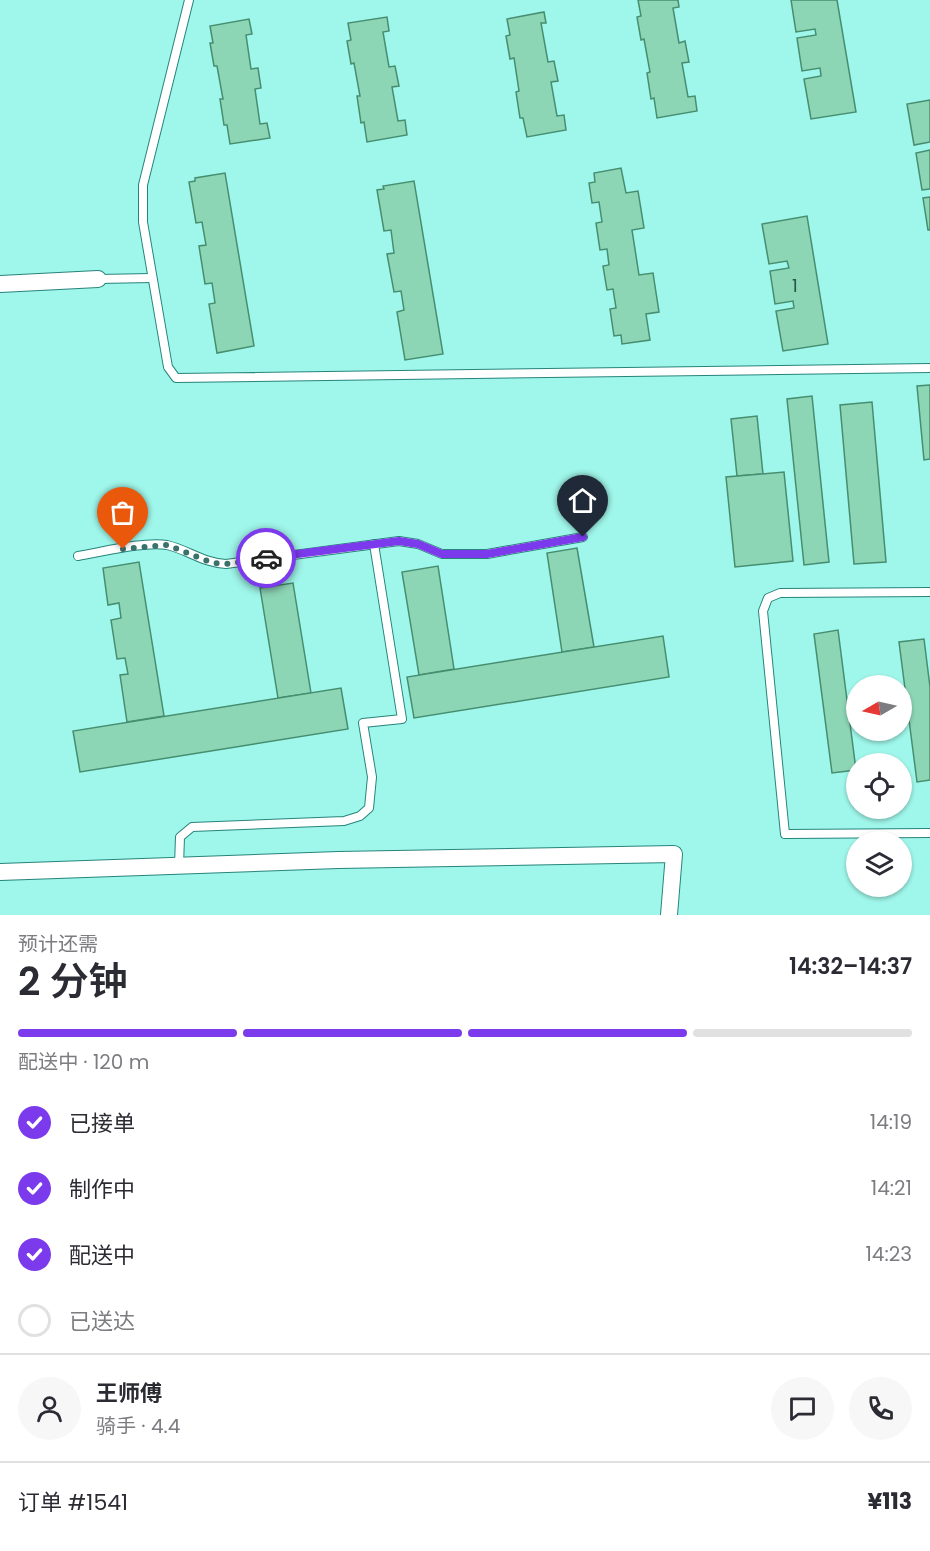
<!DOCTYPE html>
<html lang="zh">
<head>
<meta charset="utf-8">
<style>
  body { margin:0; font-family:Poppins,"Noto Sans SC",sans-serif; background:#f7f7f7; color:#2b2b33; height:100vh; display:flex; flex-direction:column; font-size:22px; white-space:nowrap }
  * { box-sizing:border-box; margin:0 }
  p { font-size:20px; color:#7c7c81 }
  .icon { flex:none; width:33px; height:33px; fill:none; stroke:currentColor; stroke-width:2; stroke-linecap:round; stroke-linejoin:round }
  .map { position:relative; height:915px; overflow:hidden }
  .side { display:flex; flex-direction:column; background:#fff; flex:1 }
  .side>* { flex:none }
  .needle { width:39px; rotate:261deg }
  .controls { position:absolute; left:846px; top:675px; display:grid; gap:12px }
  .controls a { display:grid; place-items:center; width:66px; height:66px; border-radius:50%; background:#fff; box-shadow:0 2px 4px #0004; font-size:30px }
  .pin { position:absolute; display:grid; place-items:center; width:51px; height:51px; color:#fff; margin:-62px -26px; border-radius:50% 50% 50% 0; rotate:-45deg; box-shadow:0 0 6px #0007 }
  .pin .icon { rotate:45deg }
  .courier { position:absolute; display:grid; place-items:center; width:60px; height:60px; margin:-30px; border:4px solid #7c3aed; border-radius:50%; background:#fff; color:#222; box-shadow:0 2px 8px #0007 }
  .overview em { font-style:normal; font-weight:600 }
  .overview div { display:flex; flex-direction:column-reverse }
  .overview { display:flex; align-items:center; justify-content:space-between; height:102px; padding:0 18px }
  h1 { font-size:39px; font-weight:600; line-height:45px }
  .bar { display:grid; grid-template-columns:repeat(4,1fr); gap:9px 6px; align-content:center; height:72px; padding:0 18px }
  .bar i { height:8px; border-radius:4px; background:#e1e1e2 }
  .bar .active { background:#7c3aed }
  .bar p { grid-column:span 4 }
  .line { display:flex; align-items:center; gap:15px; padding:0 18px; border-top:2px solid #e1e1e2 }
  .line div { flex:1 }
  .round { display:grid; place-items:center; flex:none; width:63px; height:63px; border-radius:32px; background:#f7f7f7 }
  ol { padding:0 18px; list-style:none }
  li { display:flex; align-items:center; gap:18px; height:66px }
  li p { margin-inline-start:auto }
  li .icon { padding:6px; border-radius:50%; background:#7c3aed; color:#fff; stroke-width:4 }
  li:last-child { color:#7c7c81 }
  li i { width:33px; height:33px; border:3px solid #e1e1e2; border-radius:50% }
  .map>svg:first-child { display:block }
  .building { fill:#8cd5b5; stroke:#468e70; stroke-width:1.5 }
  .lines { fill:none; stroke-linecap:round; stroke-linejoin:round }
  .lane-casing { stroke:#27847a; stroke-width:10 }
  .street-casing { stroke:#27847a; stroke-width:18 }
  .lane { stroke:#fff; stroke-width:8 }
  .street { stroke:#fff; stroke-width:16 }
  .done { stroke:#3a726b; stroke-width:6; stroke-dasharray:0 10.8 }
  .route { stroke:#7c3aed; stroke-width:8 }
  .labels { text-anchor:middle; stroke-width:4.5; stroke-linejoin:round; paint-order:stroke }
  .number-label { font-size:18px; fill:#26564a }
</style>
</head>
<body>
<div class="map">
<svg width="930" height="915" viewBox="0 0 930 915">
  <rect width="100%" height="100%" fill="#9ff6ea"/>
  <g class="building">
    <path d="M638,0H678L679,7L673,8L679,43L685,41L689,62L682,63L688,97L695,96L697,111L657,118L654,98L651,99L647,73L650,72L644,39L641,40L637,17L641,16Z"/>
    <path d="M791,0H837L856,112L811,119L804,79L821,76L820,68L802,71L797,38L816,35L815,29L796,32Z"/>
    <path d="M544,12L546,23H541L548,62L554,61L558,81L551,82L557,116L564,115L566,130L527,137L523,118H520L516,92L519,91L514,58L510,59L506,36L510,35L507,19Z"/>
    <path d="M387,17L389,31L383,32L389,67L395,66L399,86L392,87L398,121L405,120L407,135L367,142L364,122L361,123L357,96H360L354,63L351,64L347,41L351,40L348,23Z"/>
    <path d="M249,19L252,34L246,35L251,69L258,68L261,88L255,89L260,124L267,123L270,138L230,144L227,125H224L220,99H223L217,66H214L210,43H213L210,26Z"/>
    <path d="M930,100V142L914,145L907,104Z"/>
    <path d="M930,150V189L922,190L916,153Z"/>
    <path d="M621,168L626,193L638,191L644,228L632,230L639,275L653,273L659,312L646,314L650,340L622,344L621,335L614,336L610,309L616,308L613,289L607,290L603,266L609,265L607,249L600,250L596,223L602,222L599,202L592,203L589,183L595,182L594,173Z"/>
    <path d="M225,173L254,346L217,353L209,304L215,303L212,283L205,284L199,246L206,245L202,222L196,223L189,182L195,181V178Z"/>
    <path d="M414,181L443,354L405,360L397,312L404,310L401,291L394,292L387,254L394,253L391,230L384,231L377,190L384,189L383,186Z"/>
    <path d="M930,197V230H928L923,198Z"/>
    <path d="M807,216L828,344L783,351L776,311L794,308L793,301L775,304L770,271L789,268L787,261L769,264L762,224Z"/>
    <path d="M930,385V459L924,460L917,386Z"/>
    <path d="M812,396L829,562L804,565L787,399Z"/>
    <path d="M872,402L886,562L854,564L840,405Z"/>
    <path d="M757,416L763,474L737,476L731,419Z"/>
    <path d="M784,472L793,561L735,567L726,477Z"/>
    <path d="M577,548L594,647L562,652L547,553Z"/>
    <path d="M139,562L164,716L127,722L120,675L128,674L125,658L117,659L111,620L121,618L119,603L108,605L103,568Z"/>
    <path d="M438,566L454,669L419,675L402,572Z"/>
    <path d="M293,583L311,693L278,698L260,588Z"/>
    <path d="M838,630L856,770L832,773L814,634Z"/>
    <path d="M663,636L669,677L414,718L407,677Z"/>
    <path d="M924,639L930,687V780L917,782L899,642Z"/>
    <path d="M341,688L348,729L80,772L73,731Z"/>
  </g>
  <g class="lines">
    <g class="lane-casing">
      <g id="lane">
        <path d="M189,0L143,185V222L168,367L176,378L930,368"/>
        <path d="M98,279L152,278"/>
        <path d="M78,556C102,552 145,541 167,545C188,550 204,563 226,564L399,541L418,544L442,554H487L583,537"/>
        <path d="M930,592L780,593L768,598L763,611L785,834L930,833"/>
        <path d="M179,865L180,837L192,827L344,821L360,816L369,808L372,777L363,723L402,719L374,544"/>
      </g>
    </g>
    <g class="street-casing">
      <g id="street">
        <path d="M0,284L98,279"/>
        <path d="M0,872L338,860L674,854L669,915"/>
      </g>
    </g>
    <use href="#lane" class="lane"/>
    <use href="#street" class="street"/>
  </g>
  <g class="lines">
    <path class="done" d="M123,549L167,545L213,563L226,564L266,558"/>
    <path class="route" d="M266,558L399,541L418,544L442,554H487L583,537"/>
  </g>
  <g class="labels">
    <g class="number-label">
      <text x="795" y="292">1</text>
    </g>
  </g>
</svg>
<div class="controls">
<a><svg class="needle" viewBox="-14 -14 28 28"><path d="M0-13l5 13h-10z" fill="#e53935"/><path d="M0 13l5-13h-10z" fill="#7c7c81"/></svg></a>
<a><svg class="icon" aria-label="locate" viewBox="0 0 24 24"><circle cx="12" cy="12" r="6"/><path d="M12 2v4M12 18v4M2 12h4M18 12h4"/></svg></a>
<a><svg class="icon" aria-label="layers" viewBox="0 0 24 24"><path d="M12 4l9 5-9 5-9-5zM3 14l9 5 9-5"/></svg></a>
</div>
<div class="pin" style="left:123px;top:549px;background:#ea580c"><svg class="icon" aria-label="bag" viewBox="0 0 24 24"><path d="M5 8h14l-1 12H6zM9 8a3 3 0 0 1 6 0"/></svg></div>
<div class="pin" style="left:583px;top:537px;background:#1f2937"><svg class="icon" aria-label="home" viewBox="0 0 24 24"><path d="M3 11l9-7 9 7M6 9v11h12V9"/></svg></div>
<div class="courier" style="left:266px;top:558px"><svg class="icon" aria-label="car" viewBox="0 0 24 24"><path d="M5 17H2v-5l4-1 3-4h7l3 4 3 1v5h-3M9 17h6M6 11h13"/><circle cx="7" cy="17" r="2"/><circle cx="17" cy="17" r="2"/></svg></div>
</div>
<section class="side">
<div class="overview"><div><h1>2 分钟</h1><p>预计还需</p></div><em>14:32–14:37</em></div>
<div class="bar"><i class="active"></i><i class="active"></i><i class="active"></i><i></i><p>配送中 · 120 m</p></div>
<ol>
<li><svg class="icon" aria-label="check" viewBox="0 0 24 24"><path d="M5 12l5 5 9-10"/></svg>已接单<p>14:19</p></li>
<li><svg class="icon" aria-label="check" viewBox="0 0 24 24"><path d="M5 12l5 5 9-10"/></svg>制作中<p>14:21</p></li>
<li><svg class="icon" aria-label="check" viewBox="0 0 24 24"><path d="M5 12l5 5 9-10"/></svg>配送中<p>14:23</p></li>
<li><i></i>已送达</li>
</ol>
<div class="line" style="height:108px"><a class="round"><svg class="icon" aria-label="person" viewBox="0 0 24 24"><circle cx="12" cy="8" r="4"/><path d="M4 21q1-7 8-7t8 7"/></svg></a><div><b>王师傅</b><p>骑手 · 4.4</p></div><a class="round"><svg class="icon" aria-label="chat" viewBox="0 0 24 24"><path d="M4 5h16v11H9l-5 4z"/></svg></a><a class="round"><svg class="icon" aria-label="phone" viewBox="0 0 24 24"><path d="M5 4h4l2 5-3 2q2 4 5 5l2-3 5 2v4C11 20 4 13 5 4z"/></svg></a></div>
<div class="line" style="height:78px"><div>订单 #1541</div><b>¥113</b></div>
</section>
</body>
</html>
